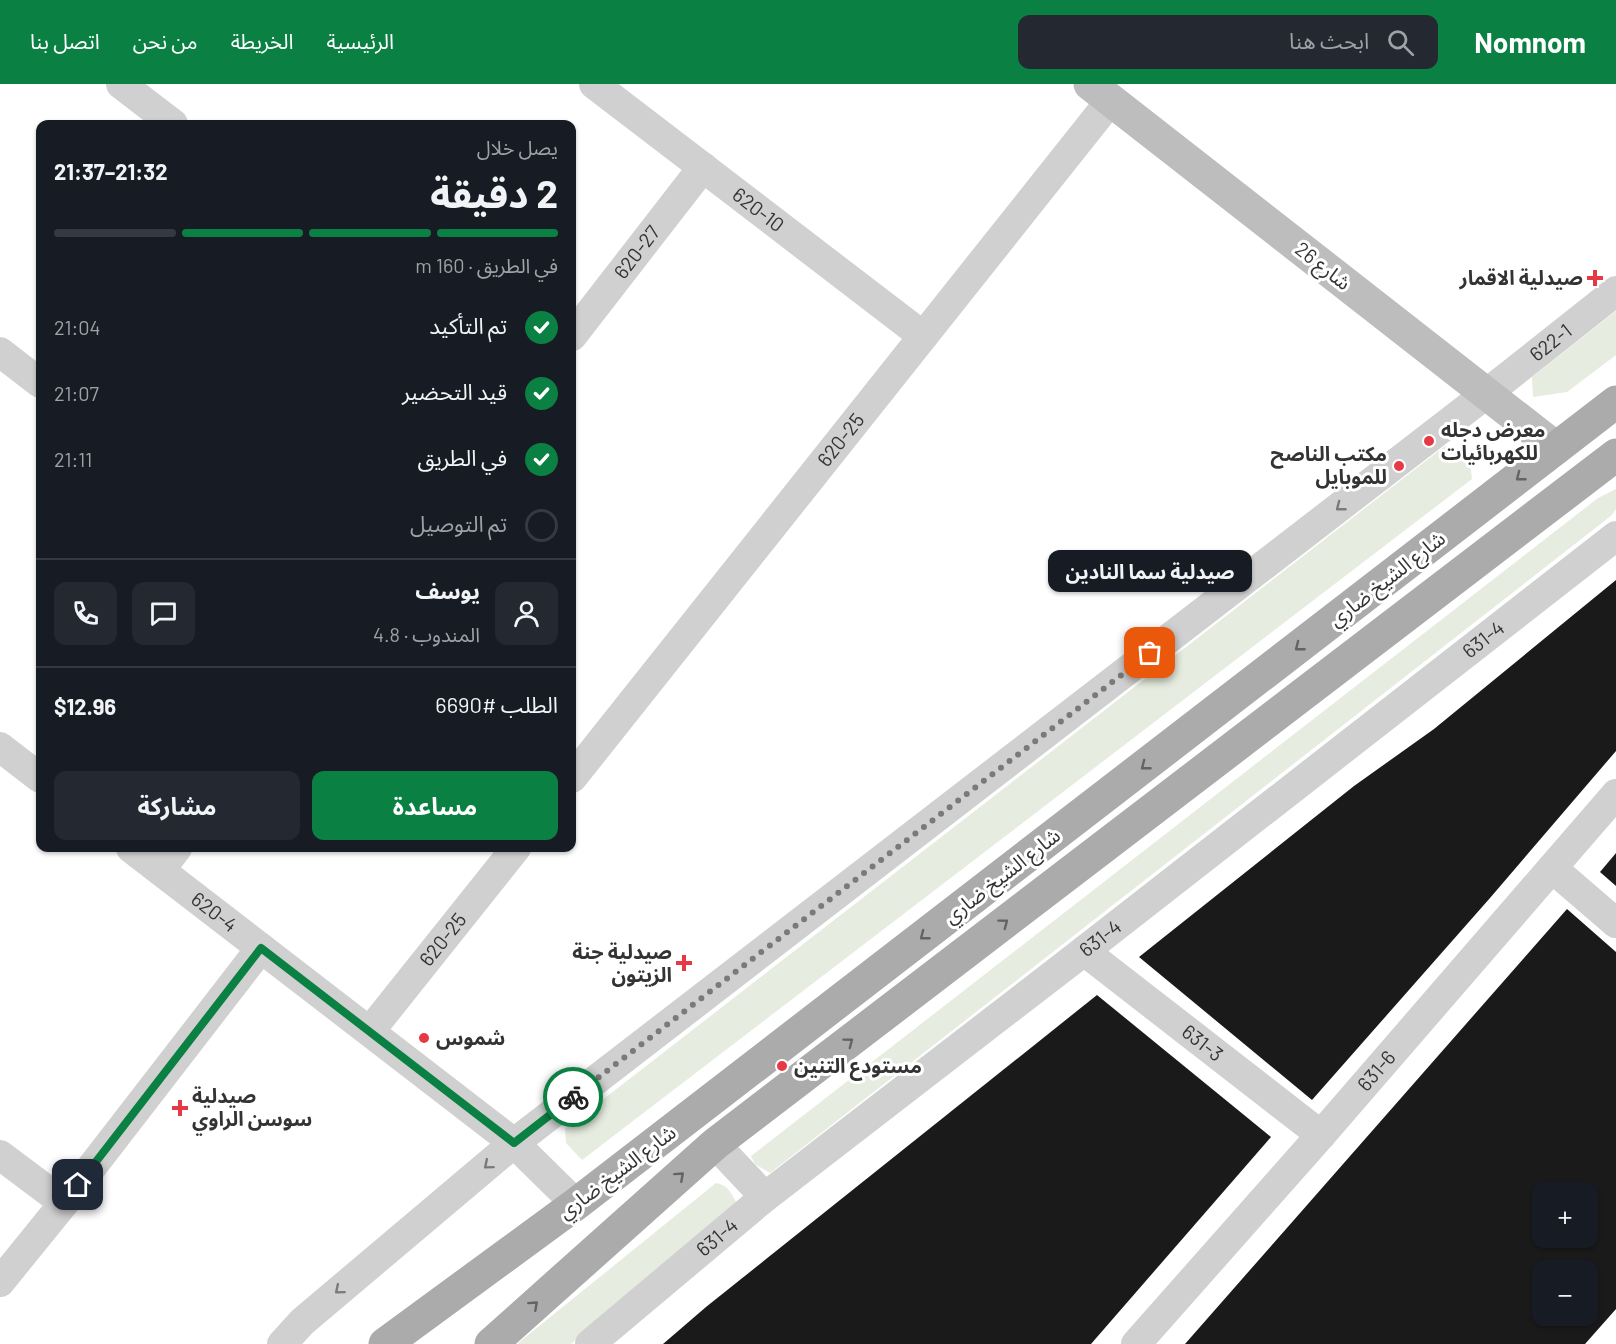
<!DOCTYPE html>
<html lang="ar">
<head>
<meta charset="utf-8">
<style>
  body { margin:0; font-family:Barlow,"Noto Sans Arabic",sans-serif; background:#242831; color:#f1f3f6; direction:rtl; height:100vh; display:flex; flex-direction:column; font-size:22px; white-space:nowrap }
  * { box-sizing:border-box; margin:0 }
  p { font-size:20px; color:#9ea1a6 }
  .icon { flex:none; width:33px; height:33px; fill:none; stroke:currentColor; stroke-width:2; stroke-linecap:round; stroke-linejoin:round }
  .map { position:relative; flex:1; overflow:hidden; direction:ltr }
  .side { position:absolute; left:36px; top:36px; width:540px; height:732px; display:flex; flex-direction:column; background:#171b24; border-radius:12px; box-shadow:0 2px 4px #0004; direction:rtl }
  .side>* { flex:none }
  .buttons { position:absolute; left:1532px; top:1098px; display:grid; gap:12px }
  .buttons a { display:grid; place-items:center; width:66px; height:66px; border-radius:12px; background:#171b24; box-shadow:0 2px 4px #0004; font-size:30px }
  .pin { position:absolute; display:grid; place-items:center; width:51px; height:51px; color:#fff; margin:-26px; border-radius:12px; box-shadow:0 3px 9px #0006 }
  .courier { position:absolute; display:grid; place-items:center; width:60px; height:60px; margin:-30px; border:4px solid #0b8043; border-radius:50%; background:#fff; color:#222; box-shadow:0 2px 8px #0007 }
  .bubble { position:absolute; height:42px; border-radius:12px; background:#171b24; box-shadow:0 2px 4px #0004; font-size:20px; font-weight:700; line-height:42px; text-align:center; direction:rtl }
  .overview em { font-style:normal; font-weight:700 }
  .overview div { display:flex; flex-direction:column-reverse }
  .overview { display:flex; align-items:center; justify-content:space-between; height:102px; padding:0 18px }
  h1 { font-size:39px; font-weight:700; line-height:45px }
  .bar { display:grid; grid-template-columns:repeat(4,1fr); gap:9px 6px; align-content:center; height:72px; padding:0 18px }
  .bar i { height:8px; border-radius:4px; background:#363941 }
  .bar .selected { background:#0b8043 }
  .bar p { grid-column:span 4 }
  .line { display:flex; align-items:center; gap:15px; padding:0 18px; border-top:2px solid #363941 }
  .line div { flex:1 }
  .round { display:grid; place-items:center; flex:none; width:63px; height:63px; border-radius:12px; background:#242831 }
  ol { padding:0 18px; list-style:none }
  li { display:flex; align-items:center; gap:18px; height:66px }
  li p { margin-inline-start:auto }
  li .icon { padding:6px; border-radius:50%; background:#0b8043; color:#fff; stroke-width:4 }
  li:last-child { color:#9ea1a6 }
  li i { width:33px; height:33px; border:3px solid #363941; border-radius:50% }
  .primary-button { display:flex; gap:12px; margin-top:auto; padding:12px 18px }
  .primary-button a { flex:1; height:69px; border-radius:12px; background:#0b8043; color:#fff; font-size:24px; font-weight:700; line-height:69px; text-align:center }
  .primary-button a+a { background:#242831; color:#f1f3f6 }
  header { display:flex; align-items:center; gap:36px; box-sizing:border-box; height:84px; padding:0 30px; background:#0b8043; color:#fff }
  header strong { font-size:28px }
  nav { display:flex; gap:33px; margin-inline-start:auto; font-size:21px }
  .search { width:420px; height:54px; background:#242831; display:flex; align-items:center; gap:15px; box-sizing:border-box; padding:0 21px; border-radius:12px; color:#9ea1a6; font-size:22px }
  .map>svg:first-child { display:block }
  .green { fill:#e6ecdf }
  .building { fill:#1a1a1a; fill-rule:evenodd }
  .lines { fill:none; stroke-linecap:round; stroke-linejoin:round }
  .street { stroke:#d0d0d0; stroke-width:30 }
  .secondary { stroke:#bdbdbd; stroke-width:33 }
  .primary { stroke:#ababab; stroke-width:33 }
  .oneway { stroke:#636363 }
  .oneway2 { stroke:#7a7a7a }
  .done { stroke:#7a7a7a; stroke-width:6; stroke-dasharray:0 10.8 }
  .route { stroke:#0b8043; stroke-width:8 }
  .poi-dot { fill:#e63946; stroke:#fff; stroke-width:2 }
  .labels { text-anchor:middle; stroke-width:6; stroke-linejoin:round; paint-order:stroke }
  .street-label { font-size:20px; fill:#333; stroke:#fff }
  .poi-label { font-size:20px; font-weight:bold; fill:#333; stroke:#fff; text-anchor:start }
</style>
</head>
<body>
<header>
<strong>Nomnom</strong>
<div class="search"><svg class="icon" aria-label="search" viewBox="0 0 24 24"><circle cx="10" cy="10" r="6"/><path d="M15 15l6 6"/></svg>ابحث هنا</div>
<nav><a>الرئيسية</a><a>الخريطة</a><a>من نحن</a><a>اتصل بنا</a></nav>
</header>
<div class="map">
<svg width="1616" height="1260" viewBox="0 0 1616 1260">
  <rect width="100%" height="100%" fill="#fff"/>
  <g class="green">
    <path d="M1616,227V271L1567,308L1533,313L1532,293Z"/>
    <path d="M1445,362C1467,371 1470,369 1472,395L582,1076L566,1059L565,1045Z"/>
    <path d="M1616,405V425L1612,431L770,1089L755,1080L751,1072L1598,414Z"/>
    <path d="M716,1099C728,1101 731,1109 736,1118L571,1260H517Z"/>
  </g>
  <g class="building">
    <path d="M1616,496V667L1490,814L1312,1016L1139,873L1354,702L1434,645Z"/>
    <path d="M1616,769V802L1600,788Z"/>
    <path d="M1567,825L1616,868V1225L1585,1260H1185ZM1542,1108H1587V1154H1542ZM1542,1186H1587V1232H1542Z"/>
    <path d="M1097,911L1271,1053L1091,1260H663L706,1223Z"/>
  </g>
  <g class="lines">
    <g class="street">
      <path d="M121,0L173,40"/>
      <path id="s1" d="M594,0L923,252"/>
      <path id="s2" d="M572,252L703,83"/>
      <path d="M0,268L40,299"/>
      <path d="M0,663L40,694"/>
      <path id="s3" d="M572,694L1111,16"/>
      <path id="s4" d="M131,764L514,1059L576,1120"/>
      <path d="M1552,784L1616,839"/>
      <path d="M160,786L177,764"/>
      <path id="s5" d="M1084,867L1321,1051"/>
      <path id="s6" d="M370,947L516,764"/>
      <path d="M715,1060L765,1113"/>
      <path d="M0,1071L64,1119"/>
      <path d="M0,1198L64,1119L261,864"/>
      <path id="s7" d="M282,1260L302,1238L514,1059L1486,310L1616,207"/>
      <path id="s8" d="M590,1260L765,1113L1084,867L1616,452"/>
      <path id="s9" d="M1136,1260L1321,1051L1616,710"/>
    </g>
    <path class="secondary" d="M1090,0L1556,364"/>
    <g class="primary">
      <path d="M385,1260L576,1120L1616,318"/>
      <path d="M491,1260L715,1060L1616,371"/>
    </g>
  </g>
  <defs><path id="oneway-chevron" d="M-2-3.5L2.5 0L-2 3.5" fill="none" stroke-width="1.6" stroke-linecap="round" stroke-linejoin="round" transform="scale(1.5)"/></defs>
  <g class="oneway">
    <use href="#oneway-chevron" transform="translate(1520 393) rotate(142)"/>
    <use href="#oneway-chevron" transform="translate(1299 563) rotate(142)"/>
    <use href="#oneway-chevron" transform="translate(1145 682) rotate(142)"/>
    <use href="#oneway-chevron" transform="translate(1004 839) rotate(-37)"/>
    <use href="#oneway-chevron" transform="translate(924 852) rotate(142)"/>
    <use href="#oneway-chevron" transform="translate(849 958) rotate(-37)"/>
    <use href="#oneway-chevron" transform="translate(680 1092) rotate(-42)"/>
    <use href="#oneway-chevron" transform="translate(534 1221) rotate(-42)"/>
  </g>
  <g class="oneway2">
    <use href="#oneway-chevron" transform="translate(1340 423) rotate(142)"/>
    <use href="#oneway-chevron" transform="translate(488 1081) rotate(140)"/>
    <use href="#oneway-chevron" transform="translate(339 1206) rotate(140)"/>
  </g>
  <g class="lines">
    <path class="done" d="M573,1013L1150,569"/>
    <path class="route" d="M78,1101L261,864L514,1059L573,1013"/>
  </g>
  <g class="poi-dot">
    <path d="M1592 185h6v6h6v6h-6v6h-6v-6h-6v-6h6z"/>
    <circle cx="1429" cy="357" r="6"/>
    <circle cx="1399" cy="382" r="6"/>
    <path d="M681 870h6v6h6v6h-6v6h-6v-6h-6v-6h6z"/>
    <circle cx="424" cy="954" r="6"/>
    <circle cx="782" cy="982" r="6"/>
    <path d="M177 1015h6v6h6v6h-6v6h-6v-6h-6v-6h6z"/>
  </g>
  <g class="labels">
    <g class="street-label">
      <text dy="7" stroke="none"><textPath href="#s1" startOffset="207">620-10</textPath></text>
      <text dy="7" stroke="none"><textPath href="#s2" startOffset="106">620-27</textPath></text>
      <text transform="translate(1323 182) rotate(38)" y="7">شارع 26</text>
      <text dy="7" stroke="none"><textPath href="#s7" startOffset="1617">622-1</textPath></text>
      <text dy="7" stroke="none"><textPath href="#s3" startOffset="432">620-25</textPath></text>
      <text transform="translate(1387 495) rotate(-38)" y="7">شارع الشيخ ضاري</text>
      <text dy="7" stroke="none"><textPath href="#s8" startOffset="1138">631-4</textPath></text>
      <text transform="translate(1002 792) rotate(-38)" y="7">شارع الشيخ ضاري</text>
      <text dy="7" stroke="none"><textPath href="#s4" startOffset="105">620-4</textPath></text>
      <text dy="7" stroke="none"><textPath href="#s8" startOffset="652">631-4</textPath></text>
      <text dy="7" stroke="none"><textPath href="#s6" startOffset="117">620-25</textPath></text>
      <text dy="7" stroke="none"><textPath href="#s5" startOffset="150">631-3</textPath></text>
      <text dy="7" stroke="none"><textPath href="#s9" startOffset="364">631-6</textPath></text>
      <text transform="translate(617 1088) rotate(-37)" y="7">شارع الشيخ ضاري</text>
      <text dy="7" stroke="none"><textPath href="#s8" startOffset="166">631-4</textPath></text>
    </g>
    <g class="poi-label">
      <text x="1583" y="201" text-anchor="end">صيدلية الاقمار</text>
      <text x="1441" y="353">معرض دجله<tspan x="1441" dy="23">للكهربائيات</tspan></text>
      <text x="1387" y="377" text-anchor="end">مكتب الناصح<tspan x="1387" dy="23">للموبايل</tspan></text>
      <text x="672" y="875" text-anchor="end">صيدلية جنة<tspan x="672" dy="23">الزيتون</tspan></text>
      <text x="436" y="961">شموس</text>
      <text x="794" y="989">مستودع التنين</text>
      <text x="192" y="1019">صيدلية<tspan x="192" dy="23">سوسن الراوي</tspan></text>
    </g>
  </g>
</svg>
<div class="buttons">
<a>+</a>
<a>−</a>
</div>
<div class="pin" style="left:1150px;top:569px;background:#ea580c"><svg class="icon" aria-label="bag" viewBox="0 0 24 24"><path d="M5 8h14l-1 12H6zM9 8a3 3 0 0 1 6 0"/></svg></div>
<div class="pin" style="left:78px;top:1101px;background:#1f2937"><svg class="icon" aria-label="home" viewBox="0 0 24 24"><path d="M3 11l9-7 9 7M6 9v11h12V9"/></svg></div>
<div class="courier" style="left:573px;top:1013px"><svg class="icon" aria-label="bike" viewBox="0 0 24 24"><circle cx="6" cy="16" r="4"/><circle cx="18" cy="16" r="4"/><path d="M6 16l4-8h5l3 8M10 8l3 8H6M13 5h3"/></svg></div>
<div class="bubble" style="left:1048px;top:466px;width:204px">صيدلية سما النادين</div>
<section class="side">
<div class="overview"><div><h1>2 دقيقة</h1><p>يصل خلال</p></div><em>21:32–21:37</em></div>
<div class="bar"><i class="selected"></i><i class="selected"></i><i class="selected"></i><i></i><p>في الطريق · 160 m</p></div>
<ol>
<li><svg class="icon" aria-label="check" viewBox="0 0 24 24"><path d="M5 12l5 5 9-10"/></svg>تم التأكيد<p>21:04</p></li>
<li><svg class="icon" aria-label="check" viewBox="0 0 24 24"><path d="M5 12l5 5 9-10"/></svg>قيد التحضير<p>21:07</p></li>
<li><svg class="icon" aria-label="check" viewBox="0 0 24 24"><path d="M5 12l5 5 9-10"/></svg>في الطريق<p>21:11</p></li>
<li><i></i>تم التوصيل</li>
</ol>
<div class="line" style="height:108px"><a class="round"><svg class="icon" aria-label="person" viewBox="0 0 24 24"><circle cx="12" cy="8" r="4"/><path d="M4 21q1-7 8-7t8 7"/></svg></a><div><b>يوسف</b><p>المندوب · 4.8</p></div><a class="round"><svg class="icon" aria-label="chat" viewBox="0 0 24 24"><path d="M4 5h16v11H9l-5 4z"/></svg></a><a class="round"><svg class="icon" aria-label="phone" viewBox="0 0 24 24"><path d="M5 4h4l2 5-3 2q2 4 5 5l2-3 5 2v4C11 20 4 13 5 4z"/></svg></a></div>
<div class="line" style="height:78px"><div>الطلب #6690</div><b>$12.96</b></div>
<div class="primary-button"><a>مساعدة</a><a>مشاركة</a></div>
</section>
</div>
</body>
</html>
